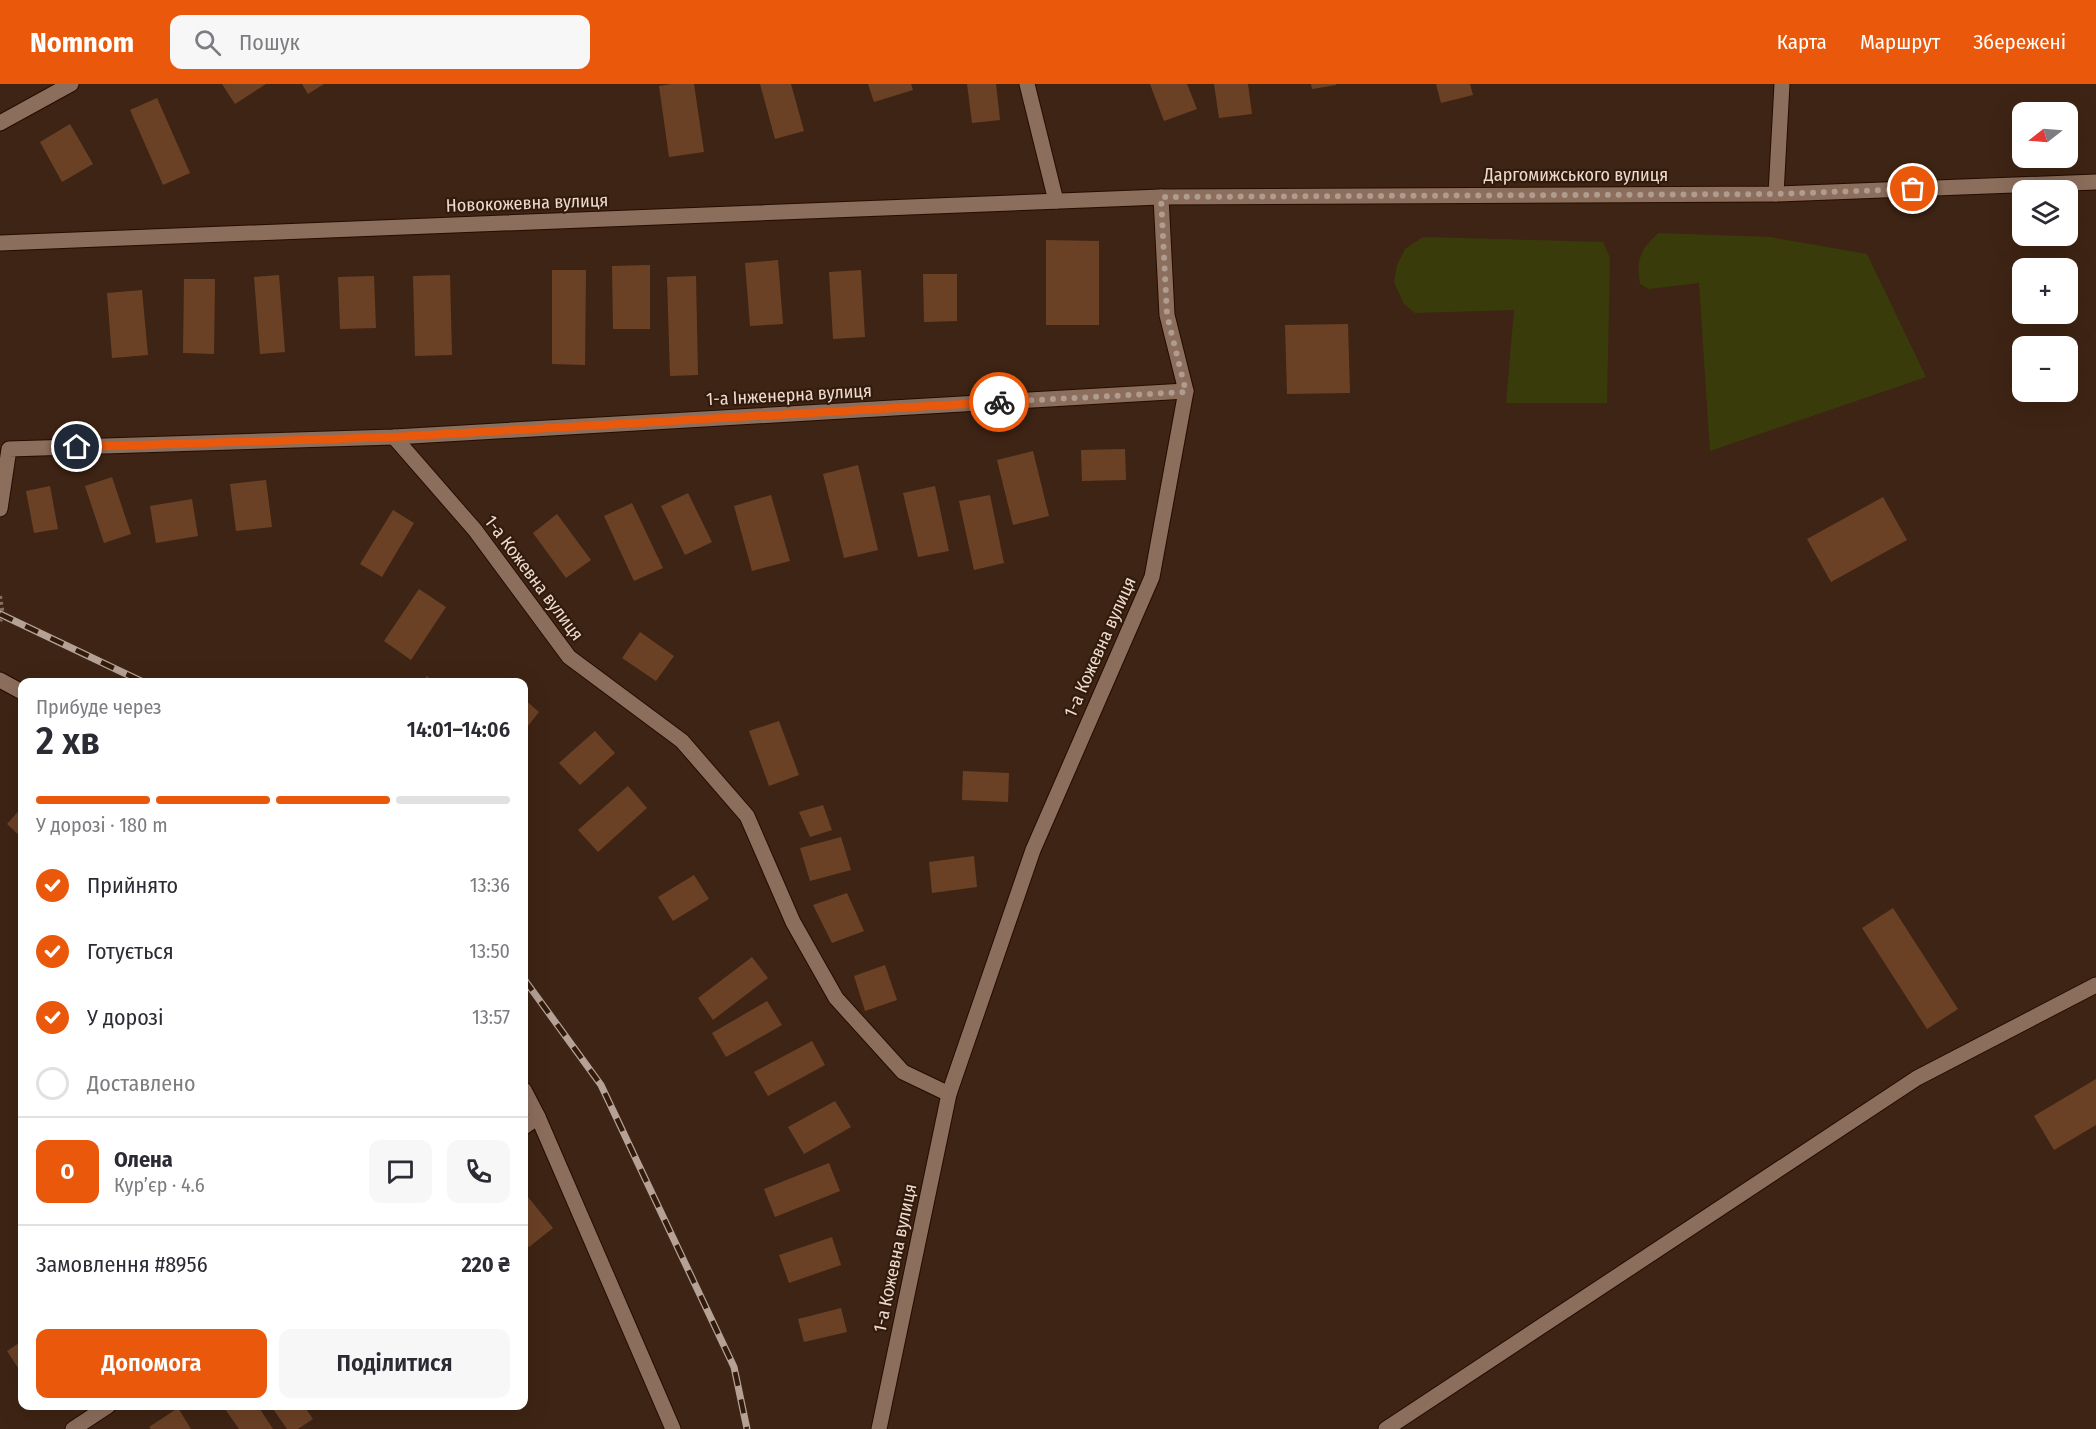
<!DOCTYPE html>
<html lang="uk">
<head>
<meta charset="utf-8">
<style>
  body { margin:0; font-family:"Fira Sans Condensed",sans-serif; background:#f7f7f7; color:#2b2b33; height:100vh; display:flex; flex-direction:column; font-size:22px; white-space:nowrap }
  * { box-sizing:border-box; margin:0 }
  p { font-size:20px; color:#7c7c81 }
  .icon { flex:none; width:33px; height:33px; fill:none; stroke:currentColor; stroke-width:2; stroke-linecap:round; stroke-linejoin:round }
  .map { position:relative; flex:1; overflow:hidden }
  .panel { position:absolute; left:18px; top:594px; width:510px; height:732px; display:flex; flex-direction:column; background:#fff; border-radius:12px; box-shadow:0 6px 24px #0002 }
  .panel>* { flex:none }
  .needle { width:39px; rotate:253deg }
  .fabs { position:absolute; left:2012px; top:18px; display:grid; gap:12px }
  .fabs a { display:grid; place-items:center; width:66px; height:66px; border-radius:12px; background:#fff; box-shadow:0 6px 24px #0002; font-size:30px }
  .pin { position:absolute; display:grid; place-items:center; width:51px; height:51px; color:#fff; margin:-26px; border:3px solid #fff; border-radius:50%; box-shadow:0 2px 6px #0007 }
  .courier { position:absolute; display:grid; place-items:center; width:60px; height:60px; margin:-30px; border:4px solid #ea580c; border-radius:50%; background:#fff; color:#222; box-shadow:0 2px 8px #0007 }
  .headline em { font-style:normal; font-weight:600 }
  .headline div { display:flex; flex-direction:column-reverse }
  .headline { display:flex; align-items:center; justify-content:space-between; height:102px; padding:0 18px }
  h1 { font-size:39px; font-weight:600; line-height:45px }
  .bar { display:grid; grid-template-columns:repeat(4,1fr); gap:9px 6px; align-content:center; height:72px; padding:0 18px }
  .bar i { height:8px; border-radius:4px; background:#e1e1e2 }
  .bar .selected { background:#ea580c }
  .bar p { grid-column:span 4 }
  .line { display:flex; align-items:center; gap:15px; padding:0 18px; border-top:2px solid #e1e1e2 }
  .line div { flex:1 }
  .round { display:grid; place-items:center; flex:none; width:63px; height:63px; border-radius:12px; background:#f7f7f7 }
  ol { padding:0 18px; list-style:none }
  li { display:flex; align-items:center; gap:18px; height:66px }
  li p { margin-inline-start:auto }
  li .icon { padding:6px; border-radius:50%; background:#ea580c; color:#fff; stroke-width:4 }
  li:last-child { color:#7c7c81 }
  li i { width:33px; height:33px; border:3px solid #e1e1e2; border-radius:50% }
  .action { display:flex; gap:12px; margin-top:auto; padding:12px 18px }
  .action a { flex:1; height:69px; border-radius:12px; background:#ea580c; color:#fff; font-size:24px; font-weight:600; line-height:69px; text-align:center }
  .action a+a { background:#f7f7f7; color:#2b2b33 }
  header { display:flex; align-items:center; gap:36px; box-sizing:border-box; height:84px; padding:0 30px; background:#ea580c; color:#fff }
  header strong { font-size:28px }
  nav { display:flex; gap:33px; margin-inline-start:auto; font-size:21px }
  .search { width:420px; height:54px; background:#f7f7f7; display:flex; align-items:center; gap:15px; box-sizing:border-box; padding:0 21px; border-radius:12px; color:#7c7c81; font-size:22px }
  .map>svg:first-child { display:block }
  .green { fill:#3a3b0b }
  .building { fill:#6b4125 }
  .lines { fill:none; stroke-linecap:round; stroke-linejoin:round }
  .service-casing { stroke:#240d01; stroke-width:17 }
  .minor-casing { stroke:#240d01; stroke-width:17 }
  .tertiary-casing { stroke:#240d01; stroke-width:17 }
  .path { stroke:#867062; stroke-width:4; stroke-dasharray:3 3; stroke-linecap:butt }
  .service { stroke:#8c6e5c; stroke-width:15 }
  .minor { stroke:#8c6e5c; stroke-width:15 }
  .tertiary { stroke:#8c6e5c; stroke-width:15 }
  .rail-casing { stroke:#b5a195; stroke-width:7 }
  .rail { stroke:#331b0b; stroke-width:4.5; stroke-dasharray:14; stroke-linecap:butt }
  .done { stroke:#b09b8f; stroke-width:6; stroke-dasharray:0 10.8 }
  .route { stroke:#ea580c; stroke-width:8 }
  .labels { text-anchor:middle; stroke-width:4.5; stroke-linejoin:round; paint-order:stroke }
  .street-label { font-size:18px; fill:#eddbd1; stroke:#331b0b }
</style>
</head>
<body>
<header>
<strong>Nomnom</strong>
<div class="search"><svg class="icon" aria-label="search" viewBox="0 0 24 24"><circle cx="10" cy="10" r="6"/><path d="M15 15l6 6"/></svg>Пошук</div>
<nav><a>Карта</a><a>Маршрут</a><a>Збережені</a></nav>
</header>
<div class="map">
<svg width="2096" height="1345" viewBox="0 0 2096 1345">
  <rect width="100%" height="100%" fill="#3e2414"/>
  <g class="green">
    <path d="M1658,149L1770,153L1867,170L1926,293L1710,367L1699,199L1649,205L1640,200C1636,175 1640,167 1658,149Z"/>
    <path d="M1423,153L1603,158L1610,174L1607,319H1506L1514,226L1415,229L1404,220L1394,198L1397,181L1405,165Z"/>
  </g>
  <g class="building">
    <path d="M222,0H266L235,20Z"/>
    <path d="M302,0H324L308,10Z"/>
    <path d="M671,0H694L704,68L669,73L659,2Z"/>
    <path d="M760,0H791L804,47L775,55Z"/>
    <path d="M868,0H911L913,6L874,18Z"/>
    <path d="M967,0H996L1000,36L972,39Z"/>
    <path d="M1150,0H1187L1197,25L1164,37Z"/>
    <path d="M1214,0H1248L1252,30L1219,34Z"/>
    <path d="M1311,0H1336V1L1312,5Z"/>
    <path d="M1436,0H1470L1473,11L1441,19Z"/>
    <path d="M157,14L190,89L163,101L130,26Z"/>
    <path d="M70,40L93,80L62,98L40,58Z"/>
    <path d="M1046,156L1099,157V241H1046Z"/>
    <path d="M778,176L783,240L750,242L745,179Z"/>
    <path d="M650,181V245H613L612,182Z"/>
    <path d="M552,186H586L585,281L552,280Z"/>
    <path d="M861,186L865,253L833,255L829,188Z"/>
    <path d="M923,190H957V237L924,238Z"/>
    <path d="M279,191L285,268L260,270L254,193Z"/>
    <path d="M450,191L452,271L415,272L413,192Z"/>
    <path d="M374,192L376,244L340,245L338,193Z"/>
    <path d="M696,192L698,291L670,292L667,193Z"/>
    <path d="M184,195H215L214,270L183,269Z"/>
    <path d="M142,206L148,271L112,274L107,209Z"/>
    <path d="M1348,240L1350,309L1287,310L1285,241Z"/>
    <path d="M1125,365L1126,396L1082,397L1081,366Z"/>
    <path d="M1033,367L1049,432L1013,441L997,376Z"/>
    <path d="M858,381L878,466L844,474L823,390Z"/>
    <path d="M112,393L131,450L104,459L85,402Z"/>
    <path d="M266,396L272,443L236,447L230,400Z"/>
    <path d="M50,402L58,445L34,449L26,407Z"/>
    <path d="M935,402L949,467L918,473L903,409Z"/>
    <path d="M688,409L712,458L685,471L661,422Z"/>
    <path d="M771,411L790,477L752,487L734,422Z"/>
    <path d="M990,411L1004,479L974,486L959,417Z"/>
    <path d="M1883,413L1907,456L1831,498L1807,455Z"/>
    <path d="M192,415L198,452L156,459L150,422Z"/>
    <path d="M632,419L663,484L634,497L604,432Z"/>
    <path d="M393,426L414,439L382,493L360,480Z"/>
    <path d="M557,430L591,476L566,494L533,449Z"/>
    <path d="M419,505L446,523L411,576L384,557Z"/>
    <path d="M640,548L674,572L656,597L622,574Z"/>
    <path d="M427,592L434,598H421Z"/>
    <path d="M524,615L539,628L524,647Z"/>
    <path d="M779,637L799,691L769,702L749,647Z"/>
    <path d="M595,647L615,669L580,701L559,679Z"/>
    <path d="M963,687L1009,689L1008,718L962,716Z"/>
    <path d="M628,702L647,724L598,768L578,746Z"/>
    <path d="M823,721L832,746L810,753L799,728Z"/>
    <path d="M22,723V754L7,740Z"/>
    <path d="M841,753L851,786L810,797L800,764Z"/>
    <path d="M974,772L977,803L932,809L929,778Z"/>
    <path d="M694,791L709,815L673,837L658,813Z"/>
    <path d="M847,809L864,847L832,859L813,821Z"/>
    <path d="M1893,824L1958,925L1927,945L1862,844Z"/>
    <path d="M752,873L768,894L713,936L698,914Z"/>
    <path d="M885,881L897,916L865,927L854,892Z"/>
    <path d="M767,917L782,941L726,973L712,949Z"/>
    <path d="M812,957L825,981L768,1012L754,988Z"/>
    <path d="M2096,995V1041L2054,1066L2034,1032Z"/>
    <path d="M835,1017L851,1043L804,1070L788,1043Z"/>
    <path d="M829,1079L840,1107L775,1133L764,1105Z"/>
    <path d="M524,1108L553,1144L529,1163L524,1157Z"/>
    <path d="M832,1153L841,1181L789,1199L779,1171Z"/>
    <path d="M841,1224L847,1248L804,1258L798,1235Z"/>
    <path d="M22,1257V1290L7,1267Z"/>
    <path d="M223,1322H258L273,1345H239Z"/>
    <path d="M271,1322H304L313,1335L298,1345H287Z"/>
    <path d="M178,1324L191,1345H151L149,1343Z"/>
  </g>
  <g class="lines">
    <g class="service-casing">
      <g id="service">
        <path d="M538,1033L673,1345"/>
        <path d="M1386,1345L1917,994L2096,901"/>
      </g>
    </g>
    <g class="minor-casing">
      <g id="minor">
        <path d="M1027,0L1056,117"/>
        <path d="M0,39L71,0"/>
        <path d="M1776,110L1782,0"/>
        <path d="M394,353L475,446L569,573L682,657L747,732L793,838L836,914L903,988L949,1010"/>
        <path d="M0,425L9,365L394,353L1186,307"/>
        <path d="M0,596L22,608"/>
        <path d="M524,1006L538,1033L524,1043"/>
        <path d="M73,1345L108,1322"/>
        <path d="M879,1345L949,1010L1033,766L1152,493L1186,307L1167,231L1161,113"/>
      </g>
    </g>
    <g class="tertiary-casing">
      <path id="tertiary" d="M0,159L1161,113L1776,110L2096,98"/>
    </g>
    <path class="path" d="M0,512L3,532L0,537"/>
    <use href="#service" class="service"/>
    <use href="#minor" class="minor"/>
    <use href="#tertiary" class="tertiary"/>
    <g class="rail-casing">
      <g id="rail">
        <path d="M0,530L143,598"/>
        <path d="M524,895L601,1001L734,1283L747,1345"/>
      </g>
    </g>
    <use href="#rail" class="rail"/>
  </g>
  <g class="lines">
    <path class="done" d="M999,318L1186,308L1167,231L1161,113L1776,110L1913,105"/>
    <path class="route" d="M77,363L394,353L999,318"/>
  </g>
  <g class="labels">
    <g class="street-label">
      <text x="1576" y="97">Даргомижського вулиця</text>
      <text transform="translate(527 119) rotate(-2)" y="6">Новокожевна вулиця</text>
      <text transform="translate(789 311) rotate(-3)" y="6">1-а Інженерна вулиця</text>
      <text transform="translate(534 494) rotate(53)" y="6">1-а Кожевна вулиця</text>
      <text transform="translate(1100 563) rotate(-66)" y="6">1-а Кожевна вулиця</text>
      <text transform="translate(895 1174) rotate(-78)" y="6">1-а Кожевна вулиця</text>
    </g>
  </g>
</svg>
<div class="fabs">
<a><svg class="needle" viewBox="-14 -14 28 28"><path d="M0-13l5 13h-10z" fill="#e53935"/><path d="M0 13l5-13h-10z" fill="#7c7c81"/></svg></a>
<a><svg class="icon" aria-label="layers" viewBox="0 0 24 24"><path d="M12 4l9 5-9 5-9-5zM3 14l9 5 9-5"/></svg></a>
<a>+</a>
<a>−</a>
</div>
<div class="pin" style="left:1913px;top:105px;background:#ea580c"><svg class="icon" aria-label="bag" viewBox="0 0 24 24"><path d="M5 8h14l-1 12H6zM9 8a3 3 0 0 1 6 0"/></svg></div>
<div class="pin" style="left:77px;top:363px;background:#1f2937"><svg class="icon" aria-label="home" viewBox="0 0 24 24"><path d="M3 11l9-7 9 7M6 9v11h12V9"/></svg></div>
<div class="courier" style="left:999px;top:318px"><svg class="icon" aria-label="bike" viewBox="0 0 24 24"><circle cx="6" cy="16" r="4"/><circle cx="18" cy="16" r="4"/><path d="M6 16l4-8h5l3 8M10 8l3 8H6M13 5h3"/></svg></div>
<section class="panel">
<div class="headline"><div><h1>2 хв</h1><p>Прибуде через</p></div><em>14:01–14:06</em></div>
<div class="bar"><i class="selected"></i><i class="selected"></i><i class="selected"></i><i></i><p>У дорозі · 180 m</p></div>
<ol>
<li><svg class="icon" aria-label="check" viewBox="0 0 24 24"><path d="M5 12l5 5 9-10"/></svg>Прийнято<p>13:36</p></li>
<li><svg class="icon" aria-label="check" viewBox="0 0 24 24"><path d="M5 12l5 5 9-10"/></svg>Готується<p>13:50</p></li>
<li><svg class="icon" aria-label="check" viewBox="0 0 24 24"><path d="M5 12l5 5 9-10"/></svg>У дорозі<p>13:57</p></li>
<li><i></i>Доставлено</li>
</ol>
<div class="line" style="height:108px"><b class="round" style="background:#ea580c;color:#fff">О</b><div><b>Олена</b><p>Кур’єр · 4.6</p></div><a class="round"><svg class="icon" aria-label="chat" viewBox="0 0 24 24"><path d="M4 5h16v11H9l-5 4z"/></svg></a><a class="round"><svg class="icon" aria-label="phone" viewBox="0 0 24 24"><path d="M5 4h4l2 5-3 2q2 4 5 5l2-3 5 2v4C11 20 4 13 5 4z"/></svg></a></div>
<div class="line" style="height:78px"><div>Замовлення #8956</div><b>220 ₴</b></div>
<div class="action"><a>Допомога</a><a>Поділитися</a></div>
</section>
</div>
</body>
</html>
